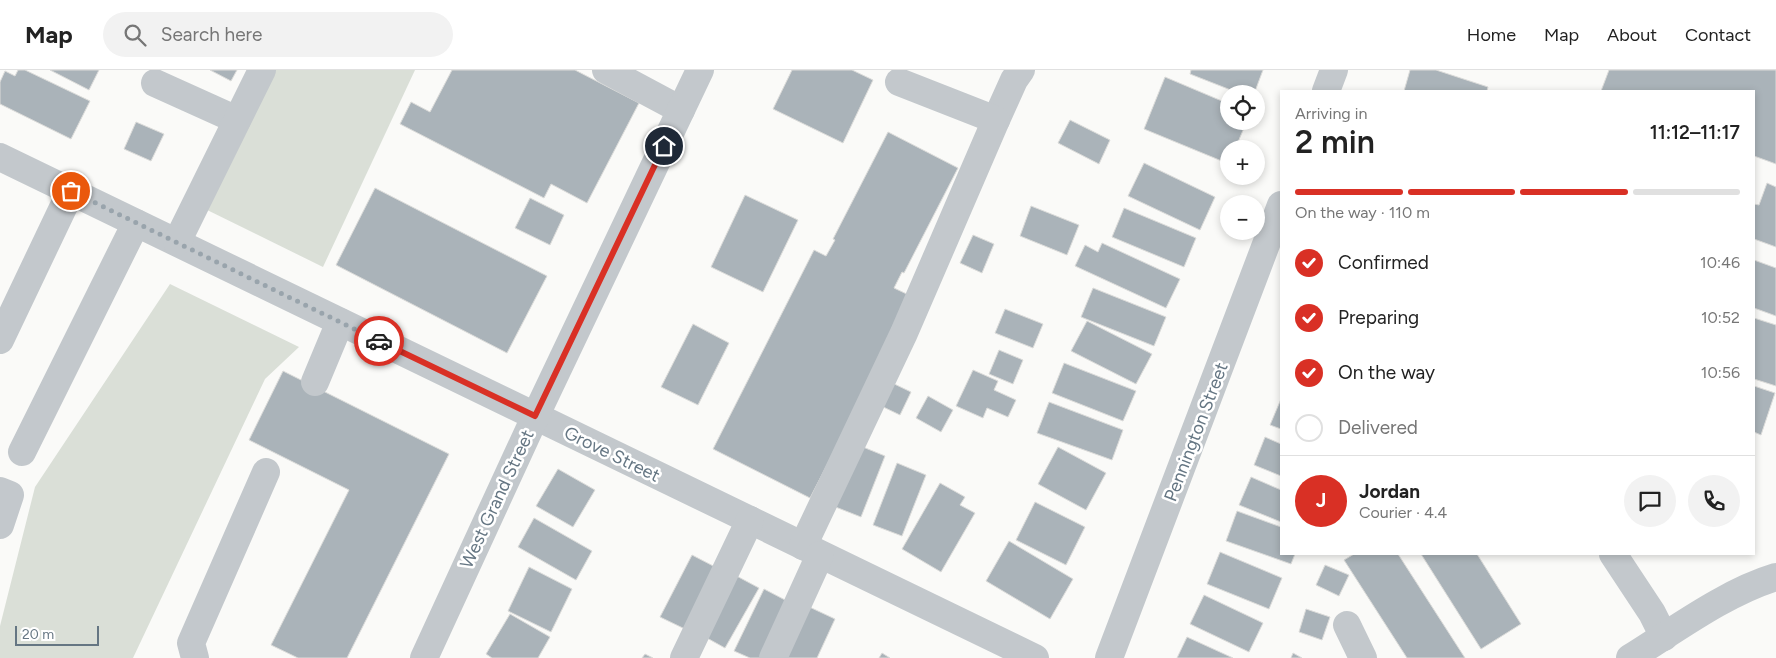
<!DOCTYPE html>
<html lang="en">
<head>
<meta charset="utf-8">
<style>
  body { margin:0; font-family:Figtree,sans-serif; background:#f2f2f2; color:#222; height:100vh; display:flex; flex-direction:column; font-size:19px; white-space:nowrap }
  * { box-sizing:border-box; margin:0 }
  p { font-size:16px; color:#767676 }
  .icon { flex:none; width:28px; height:28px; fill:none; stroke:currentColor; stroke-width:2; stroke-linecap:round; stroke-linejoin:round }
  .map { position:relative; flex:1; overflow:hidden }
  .side { position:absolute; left:1280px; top:20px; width:475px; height:465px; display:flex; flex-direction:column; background:#fff; border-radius:0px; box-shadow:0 2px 8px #0003 }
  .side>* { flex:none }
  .buttons { position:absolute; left:1220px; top:15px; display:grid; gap:10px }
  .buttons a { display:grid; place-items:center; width:45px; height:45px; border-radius:50%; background:#fff; box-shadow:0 2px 8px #0003; font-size:25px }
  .scale { position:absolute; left:15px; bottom:12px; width:84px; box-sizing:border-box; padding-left:5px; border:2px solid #657683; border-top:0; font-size:14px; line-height:18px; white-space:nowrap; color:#657683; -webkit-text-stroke:4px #fff; paint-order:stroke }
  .pin { position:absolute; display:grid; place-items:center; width:42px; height:42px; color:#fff; margin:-21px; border:2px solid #fff; border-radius:50%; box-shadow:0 1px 5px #0007 }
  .courier { position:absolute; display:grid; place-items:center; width:50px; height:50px; margin:-25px; border:4px solid #d93025; border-radius:50%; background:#fff; color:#222; box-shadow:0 1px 6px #0007 }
  .head em { font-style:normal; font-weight:600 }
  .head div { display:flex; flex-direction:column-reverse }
  .head { display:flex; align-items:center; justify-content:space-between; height:85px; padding:0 15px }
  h1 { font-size:32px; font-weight:600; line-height:38px }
  .bar { display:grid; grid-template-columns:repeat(4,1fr); gap:8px 5px; align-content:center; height:60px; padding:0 15px }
  .bar i { height:6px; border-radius:4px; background:#e0e0e0 }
  .bar .on { background:#d93025 }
  .bar p { grid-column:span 4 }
  .line { display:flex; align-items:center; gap:12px; padding:0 15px; border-top:1px solid #e0e0e0 }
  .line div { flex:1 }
  .round { display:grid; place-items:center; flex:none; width:52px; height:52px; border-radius:26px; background:#f2f2f2 }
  ol { padding:0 15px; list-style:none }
  li { display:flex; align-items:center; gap:15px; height:55px }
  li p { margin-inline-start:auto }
  li .icon { padding:5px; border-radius:50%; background:#d93025; color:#fff; stroke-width:4 }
  li:last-child { color:#767676 }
  li i { width:28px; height:28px; border:2px solid #e0e0e0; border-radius:50% }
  header { display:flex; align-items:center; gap:30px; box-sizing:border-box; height:70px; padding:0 25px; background:#fff; border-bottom:1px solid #e0e0e0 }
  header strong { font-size:24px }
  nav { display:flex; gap:28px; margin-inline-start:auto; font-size:18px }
  .search { width:350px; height:45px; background:#f2f2f2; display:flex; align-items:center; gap:12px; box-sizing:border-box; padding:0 18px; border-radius:28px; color:#767676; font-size:19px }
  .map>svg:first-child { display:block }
  .green { fill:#dadfd7 }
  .building { fill:#aab3b9; stroke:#dcdcda }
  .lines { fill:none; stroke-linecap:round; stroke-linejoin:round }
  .minor { stroke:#c3c8cc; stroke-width:28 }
  .done { stroke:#99a4ac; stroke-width:5; stroke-dasharray:0 9 }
  .route { stroke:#d93025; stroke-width:6 }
  .labels { text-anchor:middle; stroke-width:5; stroke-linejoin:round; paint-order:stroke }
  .street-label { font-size:18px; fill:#657683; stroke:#fff }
</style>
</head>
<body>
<header>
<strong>Map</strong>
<div class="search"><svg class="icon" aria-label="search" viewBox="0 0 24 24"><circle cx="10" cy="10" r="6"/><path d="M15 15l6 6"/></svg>Search here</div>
<nav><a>Home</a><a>Map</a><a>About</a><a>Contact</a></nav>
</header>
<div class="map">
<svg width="1776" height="588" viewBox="0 0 1776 588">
  <rect width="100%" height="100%" fill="#fafaf8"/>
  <g class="green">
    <path d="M266,0H415L323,197L199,136Z"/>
    <path d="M170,214L299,277L265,309L133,588H0V556L35,417Z"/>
  </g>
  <g class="building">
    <path d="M18,0H25L90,31L71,69L0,34V12L5,1L15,6Z"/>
    <path d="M50,0H99L89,20Z"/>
    <path d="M210,0H237L231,11Z"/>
    <path d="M452,0H575L639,33L587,133L551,114L544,128L400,54L411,32L430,42Z"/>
    <path d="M792,0H852L873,10L843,73L773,39Z"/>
    <path d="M1191,0H1263L1254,24H1241L1190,4Z"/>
    <path d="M1410,0H1436L1488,17L1487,21H1404Z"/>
    <path d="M1609,0H1776V94L1754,86V21H1601Z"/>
    <path d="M1165,7L1229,34V51H1247L1235,79H1229V94L1144,59Z"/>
    <path d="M1070,50L1110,70L1099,94L1058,73Z"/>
    <path d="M136,52L164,64L151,91L124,79Z"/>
    <path d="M888,62L958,98L904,203L902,202L894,218L913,227L810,428L713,379L814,180L826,186L835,170L833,169Z"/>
    <path d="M1144,93L1215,127L1200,160L1128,126Z"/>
    <path d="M1767,113L1776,117V177L1754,169V134L1759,135Z"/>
    <path d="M375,118L547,206L507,283L336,195Z"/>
    <path d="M745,125L798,150L763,222L711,197Z"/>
    <path d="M530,128L564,145L550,175L515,158Z"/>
    <path d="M1031,136L1079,155L1067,185L1020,166Z"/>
    <path d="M1124,138L1196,168L1184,197L1112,167Z"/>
    <path d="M973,165L994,174L982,203L960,193Z"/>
    <path d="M1102,173L1180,209L1166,238L1075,196L1085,175L1098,182Z"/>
    <path d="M1754,190L1776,198V246L1754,238Z"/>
    <path d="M1093,218L1166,247L1154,276L1081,247Z"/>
    <path d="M1005,239L1043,254L1033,278L995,263Z"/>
    <path d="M1754,248L1776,255V316L1754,309Z"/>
    <path d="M1087,251L1152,284L1136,314L1071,281Z"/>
    <path d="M693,254L729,273L698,335L661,317Z"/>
    <path d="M999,280L1023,290L1013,314L989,304Z"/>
    <path d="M1064,293L1136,321L1123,351L1052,323Z"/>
    <path d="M973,300L998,311L994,320L1016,330L1008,347L987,338L983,348L956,336Z"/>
    <path d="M283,301L449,384L347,588H298L271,575L349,420L249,370Z"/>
    <path d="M886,310L911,322L900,345L875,333Z"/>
    <path d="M1754,316L1775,323L1761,365L1754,362Z"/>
    <path d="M928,326L953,340L941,362L916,348Z"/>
    <path d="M1281,329V359L1270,355Z"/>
    <path d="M1049,332L1123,360L1112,390L1037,363Z"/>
    <path d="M1265,367L1281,374V406L1254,395Z"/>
    <path d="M858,375L885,386L861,447L833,436Z"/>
    <path d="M1058,377L1106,403L1086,440L1038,414Z"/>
    <path d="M897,393L926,405L902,466L873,455Z"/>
    <path d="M558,399L595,420L573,457L536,436Z"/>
    <path d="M1251,407L1281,420V452L1239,435Z"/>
    <path d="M940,413L965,427L960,435L975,443L941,502L902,479Z"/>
    <path d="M1035,432L1085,457L1066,495L1016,470Z"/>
    <path d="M1237,441L1281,457V484H1295L1291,494L1226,471Z"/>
    <path d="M534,448L592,481L576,510L518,477Z"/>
    <path d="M1009,471L1073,509L1050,549L986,511Z"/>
    <path d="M1220,482L1282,508L1269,539L1207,514Z"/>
    <path d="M1354,484H1398L1465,588H1407L1344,490Z"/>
    <path d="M1421,484H1477L1521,554L1481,579Z"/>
    <path d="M692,485L719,499L687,560L660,547Z"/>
    <path d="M1325,495L1349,505L1339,526L1316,515Z"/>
    <path d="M529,497L572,519L551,562L508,541Z"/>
    <path d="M731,503L759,518L725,578L698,563Z"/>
    <path d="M764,519L787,531L760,588H750L734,581Z"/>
    <path d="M1204,525L1263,553L1249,582L1190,554Z"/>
    <path d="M803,534L835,549L817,588H786Z"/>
    <path d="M1306,539L1330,547L1322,570L1299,562Z"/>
    <path d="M510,544L550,567L538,588H492L486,584Z"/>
    <path d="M1187,567L1233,588H1177Z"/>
    <path d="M882,583L890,588H879Z"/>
    <path d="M1293,583L1302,588H1291Z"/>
    <path d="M645,584L653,588H642Z"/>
  </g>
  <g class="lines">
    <g class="minor">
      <path d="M606,0L681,40"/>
      <path d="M155,13L237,50"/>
      <path d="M1326,21L1334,0"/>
      <path d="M996,50L1014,10L1021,0"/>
      <path d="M0,87L1035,588"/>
      <path d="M177,172L262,0"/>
      <path d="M0,270L71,121"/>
      <path d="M315,312L340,252"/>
      <path d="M22,382L136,153"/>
      <path d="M0,421L10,425L0,455"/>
      <path d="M803,476L904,263L996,50L899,12"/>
      <path d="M1613,484L1652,543L1664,567"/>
      <path d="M1347,555L1363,588"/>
      <path d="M195,588L191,573L266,402"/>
      <path d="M424,588L535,347L700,0"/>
      <path d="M684,588L750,450"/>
      <path d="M773,588L820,485"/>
      <path d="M1109,588L1281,135"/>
      <path d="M1630,588C1675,560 1726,522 1776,507"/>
    </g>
  </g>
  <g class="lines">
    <path class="done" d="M71,121L379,271"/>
    <path class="route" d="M379,271L535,346L664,76"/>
  </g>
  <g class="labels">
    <g class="street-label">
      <text transform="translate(1196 362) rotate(-69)" y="6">Pennington Street</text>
      <text transform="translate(612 384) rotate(26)" y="6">Grove Street</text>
      <text transform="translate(497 429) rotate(-65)" y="6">West Grand Street</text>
    </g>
  </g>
</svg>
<div class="buttons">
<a><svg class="icon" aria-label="locate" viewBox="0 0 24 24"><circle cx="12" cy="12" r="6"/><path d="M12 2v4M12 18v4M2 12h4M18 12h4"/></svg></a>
<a>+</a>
<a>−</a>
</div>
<div class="scale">20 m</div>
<div class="pin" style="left:71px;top:121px;background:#ea580c"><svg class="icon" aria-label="bag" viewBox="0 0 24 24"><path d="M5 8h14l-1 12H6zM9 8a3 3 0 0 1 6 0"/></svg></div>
<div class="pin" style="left:664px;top:76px;background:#1f2937"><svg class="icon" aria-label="home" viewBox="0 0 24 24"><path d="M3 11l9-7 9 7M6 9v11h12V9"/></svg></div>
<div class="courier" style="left:379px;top:271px"><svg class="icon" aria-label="car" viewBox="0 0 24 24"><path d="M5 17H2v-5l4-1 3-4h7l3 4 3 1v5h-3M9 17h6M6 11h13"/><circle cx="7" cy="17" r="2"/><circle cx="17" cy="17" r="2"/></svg></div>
<section class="side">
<div class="head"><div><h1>2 min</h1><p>Arriving in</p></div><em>11:12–11:17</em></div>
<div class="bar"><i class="on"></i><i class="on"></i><i class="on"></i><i></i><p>On the way · 110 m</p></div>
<ol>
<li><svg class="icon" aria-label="check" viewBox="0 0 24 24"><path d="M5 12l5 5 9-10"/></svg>Confirmed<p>10:46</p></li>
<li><svg class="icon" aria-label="check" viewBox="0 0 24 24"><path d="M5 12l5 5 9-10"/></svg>Preparing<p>10:52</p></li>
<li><svg class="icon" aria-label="check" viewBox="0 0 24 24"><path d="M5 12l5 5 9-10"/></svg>On the way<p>10:56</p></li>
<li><i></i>Delivered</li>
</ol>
<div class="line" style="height:90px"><b class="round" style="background:#d93025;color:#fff">J</b><div><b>Jordan</b><p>Courier · 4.4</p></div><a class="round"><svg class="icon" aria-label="chat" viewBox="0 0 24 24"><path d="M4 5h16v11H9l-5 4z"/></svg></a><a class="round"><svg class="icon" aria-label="phone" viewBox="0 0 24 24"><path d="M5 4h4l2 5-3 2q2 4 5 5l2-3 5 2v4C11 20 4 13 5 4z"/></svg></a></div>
</section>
</div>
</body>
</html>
